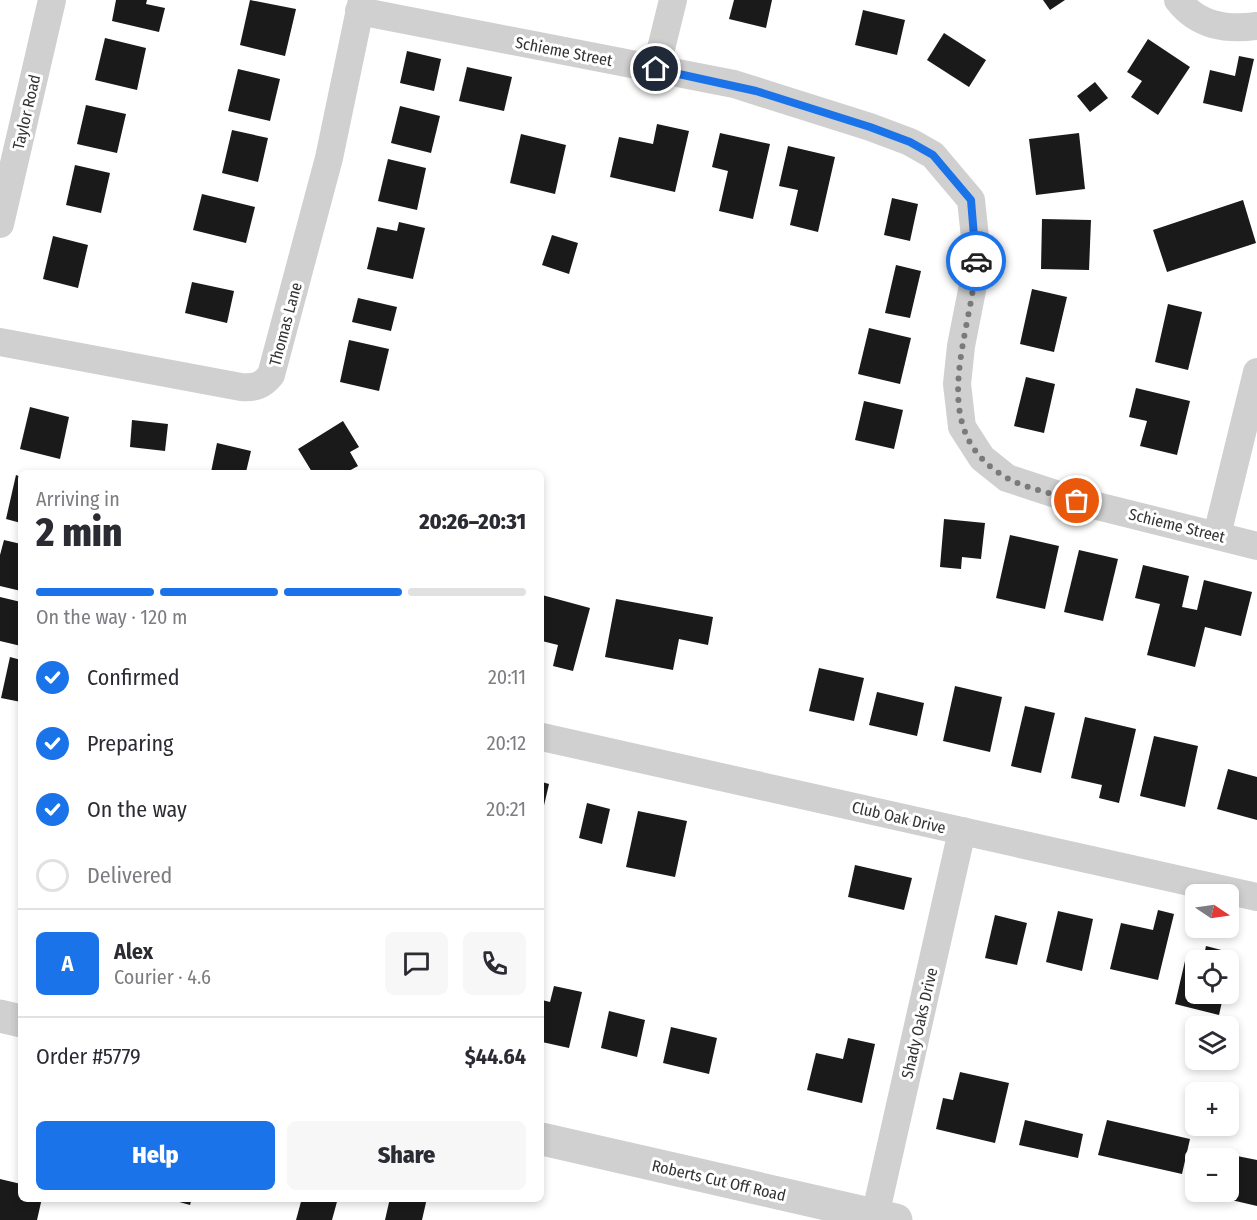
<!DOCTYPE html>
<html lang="en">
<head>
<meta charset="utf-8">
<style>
  body { margin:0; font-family:"Fira Sans Condensed",sans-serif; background:#f7f7f7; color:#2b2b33; height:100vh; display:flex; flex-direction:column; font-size:22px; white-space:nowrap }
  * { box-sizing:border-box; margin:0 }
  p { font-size:20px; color:#7c7c81 }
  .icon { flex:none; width:33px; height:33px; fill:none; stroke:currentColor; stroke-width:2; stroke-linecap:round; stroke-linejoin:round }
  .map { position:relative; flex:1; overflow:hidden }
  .details { position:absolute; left:18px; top:470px; width:526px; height:732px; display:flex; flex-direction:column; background:#fff; border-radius:9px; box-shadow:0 3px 9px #0003 }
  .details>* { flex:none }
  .needle { width:39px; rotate:103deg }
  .buttons { position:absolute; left:1185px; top:884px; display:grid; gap:12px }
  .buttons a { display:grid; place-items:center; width:54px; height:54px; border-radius:9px; background:#fff; box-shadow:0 3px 9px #0003; font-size:30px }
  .pin { position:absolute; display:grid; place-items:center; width:51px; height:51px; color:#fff; margin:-26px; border:3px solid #fff; border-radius:50%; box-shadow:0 2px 6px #0007 }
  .courier { position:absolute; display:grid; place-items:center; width:60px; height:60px; margin:-30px; border:4px solid #1a73e8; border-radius:50%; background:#fff; color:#222; box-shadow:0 2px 8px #0007 }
  .summary em { font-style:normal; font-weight:800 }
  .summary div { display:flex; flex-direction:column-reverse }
  .summary { display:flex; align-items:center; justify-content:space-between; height:102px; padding:0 18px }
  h1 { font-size:39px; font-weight:800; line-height:45px }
  .bar { display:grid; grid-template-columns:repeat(4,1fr); gap:9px 6px; align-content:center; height:72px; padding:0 18px }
  .bar i { height:8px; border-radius:4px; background:#e1e1e2 }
  .bar .current { background:#1a73e8 }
  .bar p { grid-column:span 4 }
  .line { display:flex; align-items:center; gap:15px; padding:0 18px; border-top:2px solid #e1e1e2 }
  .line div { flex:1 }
  .round { display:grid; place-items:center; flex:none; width:63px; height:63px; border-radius:9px; background:#f7f7f7 }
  ol { padding:0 18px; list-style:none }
  li { display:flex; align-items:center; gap:18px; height:66px }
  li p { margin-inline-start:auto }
  li .icon { padding:6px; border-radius:50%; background:#1a73e8; color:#fff; stroke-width:4 }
  li:last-child { color:#7c7c81 }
  li i { width:33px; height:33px; border:3px solid #e1e1e2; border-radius:50% }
  .button { display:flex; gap:12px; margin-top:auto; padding:12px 18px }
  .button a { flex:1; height:69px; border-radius:9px; background:#1a73e8; color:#fff; font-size:24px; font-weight:800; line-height:69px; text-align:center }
  .button a+a { background:#f7f7f7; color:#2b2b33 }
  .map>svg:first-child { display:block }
  .building { fill:#1a1a1a }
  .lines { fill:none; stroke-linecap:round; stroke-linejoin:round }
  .minor { stroke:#d0d0d0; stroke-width:28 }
  .tertiary { stroke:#d0d0d0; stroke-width:33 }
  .done { stroke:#7a7a7a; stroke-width:6; stroke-dasharray:0 10.8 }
  .route { stroke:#1a73e8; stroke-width:8 }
  .labels { text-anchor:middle; stroke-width:6; stroke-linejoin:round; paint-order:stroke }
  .street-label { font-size:16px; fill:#333; stroke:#fff }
</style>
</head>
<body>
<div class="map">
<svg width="1257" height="1220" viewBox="0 0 1257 1220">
  <rect width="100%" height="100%" fill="#fff"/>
  <g class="building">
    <path d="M116,0H147L146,4L165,8L159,32L112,21Z"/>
    <path d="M250,0L296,9L285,56L240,45Z"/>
    <path d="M734,0H772L766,28L729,19Z"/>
    <path d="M1043,0H1065L1050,10Z"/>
    <path d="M863,10L905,20L897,55L855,45Z"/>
    <path d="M944,33L986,60L969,87L927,60Z"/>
    <path d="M105,38L146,48L137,90L95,80Z"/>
    <path d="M1148,39L1190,67L1158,115L1131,97L1142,81L1127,72Z"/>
    <path d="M407,51L441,59L434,91L400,83Z"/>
    <path d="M1239,56L1254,59L1242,112L1203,103L1210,70L1235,76Z"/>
    <path d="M467,67L512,77L504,111L459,101Z"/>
    <path d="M238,69L280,79L270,121L228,111Z"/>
    <path d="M1095,82L1108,98L1090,112L1077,96Z"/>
    <path d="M86,105L126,114L117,153L77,144Z"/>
    <path d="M400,106L440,116L431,153L391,143Z"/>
    <path d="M657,124L689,131L675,192L610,177L619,137L653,144Z"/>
    <path d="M232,130L268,138L258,182L222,173Z"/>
    <path d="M720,133L770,144L753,219L719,211L728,171L712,167Z"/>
    <path d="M1079,133L1085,189L1036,195L1029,139Z"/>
    <path d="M521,134L566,145L555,194L510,183Z"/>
    <path d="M788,146L835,157L818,232L790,225L798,190L779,186Z"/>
    <path d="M388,159L426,168L417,210L378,201Z"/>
    <path d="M75,165L110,173L101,213L66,205Z"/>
    <path d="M202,194L255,207L246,243L193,230Z"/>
    <path d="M892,198L918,204L910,241L884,235Z"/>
    <path d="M1243,200L1256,243L1167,272L1153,230Z"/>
    <path d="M1042,219L1091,220L1089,270L1041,269Z"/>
    <path d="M399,222L425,228L413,279L367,269L377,227L397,231Z"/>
    <path d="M552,235L578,243L569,274L542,265Z"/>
    <path d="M53,236L88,245L78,288L43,279Z"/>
    <path d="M896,265L921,271L910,318L885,313Z"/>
    <path d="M192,282L234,291L227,323L185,313Z"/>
    <path d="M1032,289L1067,297L1054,352L1020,344Z"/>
    <path d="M358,298L397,307L391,331L352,322Z"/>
    <path d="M1168,304L1202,312L1188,370L1155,362Z"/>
    <path d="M869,328L911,338L900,384L858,374Z"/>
    <path d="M349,340L389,349L379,391L340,382Z"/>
    <path d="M1026,377L1055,384L1044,433L1014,426Z"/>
    <path d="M1136,388L1190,401L1177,455L1140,446L1147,421L1129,417Z"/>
    <path d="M864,401L903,410L894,449L855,440Z"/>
    <path d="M30,407L69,417L60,459L20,449Z"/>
    <path d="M132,420L168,424L165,451L130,447Z"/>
    <path d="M343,421L359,447L350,452L358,466L347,472H312L298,449Z"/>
    <path d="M217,443L251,451L246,472H211Z"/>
    <path d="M16,475L21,477V523L6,519Z"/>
    <path d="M944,519L985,523L981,559L962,557L961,569L940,567Z"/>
    <path d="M1010,535L1059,546L1045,609L996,598Z"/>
    <path d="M4,540L21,544V591L0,586V555Z"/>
    <path d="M1079,550L1118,559L1103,621L1064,612Z"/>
    <path d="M1143,565L1189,576L1182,607L1197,610L1204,580L1252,592L1241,636L1205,627L1195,667L1147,655L1160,604L1135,598Z"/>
    <path d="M542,595L590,608L573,671L553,666L558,645L542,641Z"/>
    <path d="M0,597L21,602V646L0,641Z"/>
    <path d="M616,599L713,617L708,645L679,639L673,670L605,657Z"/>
    <path d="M10,657L21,660V702L1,698Z"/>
    <path d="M819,668L864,678L854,721L809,711Z"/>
    <path d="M955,686L1002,697L990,752L943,741Z"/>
    <path d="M877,692L924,703L917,736L869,725Z"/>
    <path d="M1025,706L1055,713L1041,773L1011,766Z"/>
    <path d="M1085,717L1136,729L1119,803L1099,798L1102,785L1071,778Z"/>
    <path d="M1154,736L1198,746L1185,807L1140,796Z"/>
    <path d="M1228,769L1257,777V820L1217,809Z"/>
    <path d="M542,782L549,784L542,814Z"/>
    <path d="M587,803L610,809L602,844L579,838Z"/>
    <path d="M638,811L687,821L675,877L626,867Z"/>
    <path d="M855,865L912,878L904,910L848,897Z"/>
    <path d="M1158,910L1174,914L1158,980L1110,969L1121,923L1153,930Z"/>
    <path d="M1058,911L1093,919L1082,971L1046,962Z"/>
    <path d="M995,915L1027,923L1017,965L985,958Z"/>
    <path d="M1206,946L1233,953L1229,970L1228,960H1203Z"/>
    <path d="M1185,961L1196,963V993H1224L1219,1015L1175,1004Z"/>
    <path d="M554,986L582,992L569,1048L542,1042V1000L550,1002Z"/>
    <path d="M609,1011L645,1020L637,1057L601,1048Z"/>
    <path d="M671,1027L717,1038L709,1074L663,1063Z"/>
    <path d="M848,1038L875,1044L862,1103L807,1090L816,1053L843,1059Z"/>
    <path d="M960,1072L1009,1083L995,1143L936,1129L943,1098L953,1100Z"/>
    <path d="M1025,1120L1083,1134L1078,1158L1019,1145Z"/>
    <path d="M1107,1120L1190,1139L1182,1174L1098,1155Z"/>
    <path d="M1237,1156L1257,1160V1206L1227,1199Z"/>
    <path d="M0,1179L21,1184V1198H42L37,1220H0Z"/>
    <path d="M165,1198H192L190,1205Z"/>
    <path d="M302,1198H338L332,1220H296Z"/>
    <path d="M390,1198H427L422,1220H385Z"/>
  </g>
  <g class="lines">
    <g class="minor">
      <path d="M1178,0C1198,26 1226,30 1257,26"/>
      <path d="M359,11L734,84L870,127L910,142L933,155L971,200L976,247L975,275L961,346L957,384L962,427L982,458L1007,478L1077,501L1257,546"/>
      <path d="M656,69L673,0"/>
      <path d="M0,224L52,0"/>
      <path d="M0,342L241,387C255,388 262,386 271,375L329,158L362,0"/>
      <path d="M1217,535L1257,372"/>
      <path d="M542,737L1257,897"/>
      <path d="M875,1216L962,831"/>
    </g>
    <g class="tertiary">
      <path d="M0,1016L21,1021"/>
      <path d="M542,1139L896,1220"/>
    </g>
  </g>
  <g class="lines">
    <path class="done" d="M976,261C973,333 922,430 1007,478C1027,489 1055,494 1077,501"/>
    <path class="route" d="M656,69L756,91L870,127L910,142L933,155L971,200L976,261"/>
  </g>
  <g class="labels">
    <g class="street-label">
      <text transform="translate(564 51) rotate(11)" y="6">Schieme Street</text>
      <text transform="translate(26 112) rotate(-77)" y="6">Taylor Road</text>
      <text transform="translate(285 324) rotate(-75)" y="6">Thomas Lane</text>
      <text transform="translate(1177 525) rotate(14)" y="6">Schieme Street</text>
      <text transform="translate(899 817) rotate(13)" y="6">Club Oak Drive</text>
      <text transform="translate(919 1023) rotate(-77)" y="6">Shady Oaks Drive</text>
      <text transform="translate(719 1180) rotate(13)" y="6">Roberts Cut Off Road</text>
    </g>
  </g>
</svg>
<div class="buttons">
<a><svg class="needle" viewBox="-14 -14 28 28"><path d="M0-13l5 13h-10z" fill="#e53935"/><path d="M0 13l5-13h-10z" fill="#7c7c81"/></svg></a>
<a><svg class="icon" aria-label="locate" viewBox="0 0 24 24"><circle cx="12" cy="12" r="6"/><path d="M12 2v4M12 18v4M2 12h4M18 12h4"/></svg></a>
<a><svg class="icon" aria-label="layers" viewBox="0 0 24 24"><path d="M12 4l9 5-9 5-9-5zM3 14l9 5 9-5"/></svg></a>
<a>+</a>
<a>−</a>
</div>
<div class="pin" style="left:1077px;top:501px;background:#ea580c"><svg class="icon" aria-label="bag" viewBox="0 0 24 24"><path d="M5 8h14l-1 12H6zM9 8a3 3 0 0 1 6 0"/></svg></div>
<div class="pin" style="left:656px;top:69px;background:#1f2937"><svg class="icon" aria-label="home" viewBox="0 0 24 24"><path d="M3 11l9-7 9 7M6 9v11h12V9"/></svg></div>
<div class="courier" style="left:976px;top:261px"><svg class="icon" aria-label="car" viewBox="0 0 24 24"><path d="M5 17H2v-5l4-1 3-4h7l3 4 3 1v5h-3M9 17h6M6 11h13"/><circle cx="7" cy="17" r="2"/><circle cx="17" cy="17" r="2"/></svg></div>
<section class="details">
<div class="summary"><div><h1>2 min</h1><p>Arriving in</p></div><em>20:26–20:31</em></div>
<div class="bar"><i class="current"></i><i class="current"></i><i class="current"></i><i></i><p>On the way · 120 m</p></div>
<ol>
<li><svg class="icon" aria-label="check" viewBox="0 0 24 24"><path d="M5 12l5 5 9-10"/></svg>Confirmed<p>20:11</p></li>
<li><svg class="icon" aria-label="check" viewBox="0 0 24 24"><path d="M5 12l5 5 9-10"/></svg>Preparing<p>20:12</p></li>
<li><svg class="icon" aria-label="check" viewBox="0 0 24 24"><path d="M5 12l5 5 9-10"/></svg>On the way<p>20:21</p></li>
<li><i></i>Delivered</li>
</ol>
<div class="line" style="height:108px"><b class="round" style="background:#1a73e8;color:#fff">A</b><div><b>Alex</b><p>Courier · 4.6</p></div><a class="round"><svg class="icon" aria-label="chat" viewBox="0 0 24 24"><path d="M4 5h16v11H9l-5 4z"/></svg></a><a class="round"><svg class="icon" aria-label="phone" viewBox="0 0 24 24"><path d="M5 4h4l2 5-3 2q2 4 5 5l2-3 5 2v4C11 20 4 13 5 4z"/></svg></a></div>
<div class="line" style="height:78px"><div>Order #5779</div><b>$44.64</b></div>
<div class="button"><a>Help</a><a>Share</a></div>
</section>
</div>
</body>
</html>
